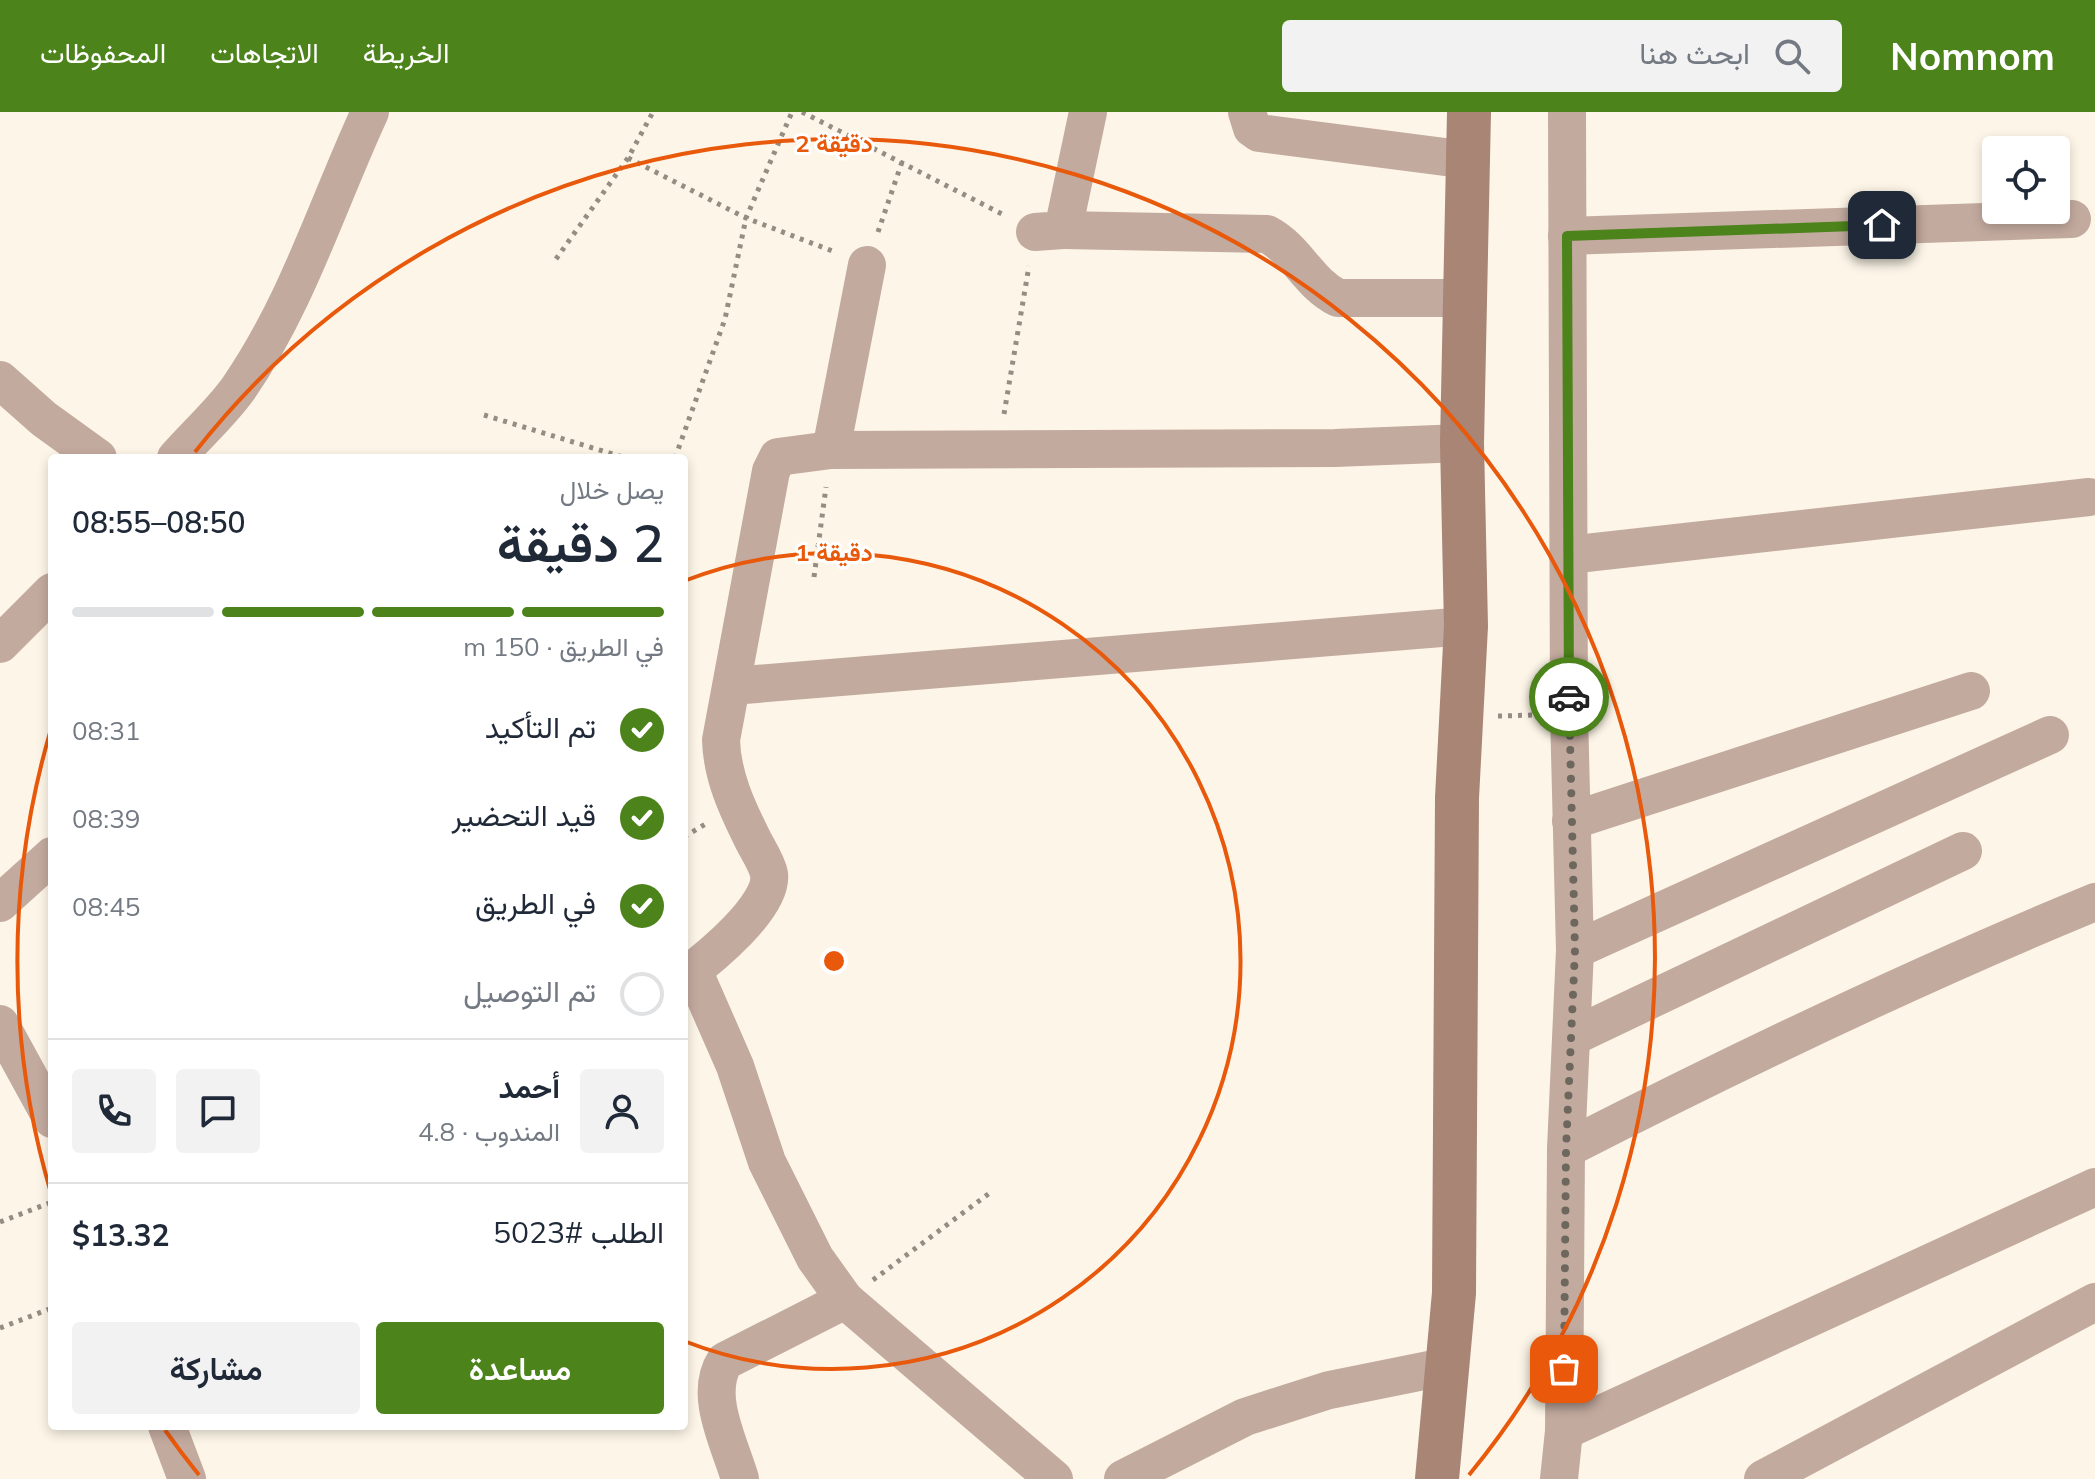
<!DOCTYPE html>
<html lang="ar">
<head>
<meta charset="utf-8">
<style>
  body { margin:0; font-family:Mulish,Vazirmatn,sans-serif; background:#f2f2f3; color:#1f2937; direction:rtl; height:100vh; display:flex; flex-direction:column; font-size:30px; white-space:nowrap }
  * { box-sizing:border-box; margin:0 }
  p { font-size:26px; color:#747a83 }
  .icon { flex:none; width:44px; height:44px; fill:none; stroke:currentColor; stroke-width:2; stroke-linecap:round; stroke-linejoin:round }
  .map { position:relative; flex:1; overflow:hidden; direction:ltr }
  .side { position:absolute; left:48px; top:342px; width:640px; height:976px; display:flex; flex-direction:column; background:#fff; border-radius:8px; box-shadow:0 4px 12px #0003; direction:rtl }
  .side>* { flex:none }
  .fabs { position:absolute; left:1982px; top:24px; display:grid; gap:16px }
  .fabs a { display:grid; place-items:center; width:88px; height:88px; border-radius:8px; background:#fff; box-shadow:0 4px 12px #0003; font-size:40px }
  .pin { position:absolute; display:grid; place-items:center; width:68px; height:68px; color:#fff; margin:-34px; border-radius:16px; box-shadow:0 4px 12px #0006 }
  .courier { position:absolute; display:grid; place-items:center; width:80px; height:80px; margin:-40px; border:6px solid #4c831b; border-radius:50%; background:#fff; color:#222; box-shadow:0 2px 10px #0007 }
  .overview em { font-style:normal; font-weight:600 }
  .overview div { display:flex; flex-direction:column-reverse }
  .overview { display:flex; align-items:center; justify-content:space-between; height:136px; padding:0 24px }
  h1 { font-size:52px; font-weight:600; line-height:60px }
  .bar { display:grid; grid-template-columns:repeat(4,1fr); gap:12px 8px; align-content:center; height:96px; padding:0 24px }
  .bar i { height:10px; border-radius:6px; background:#e0e1e3 }
  .bar .selected { background:#4c831b }
  .bar p { grid-column:span 4 }
  .line { display:flex; align-items:center; gap:20px; padding:0 24px; border-top:2px solid #e0e1e3 }
  .line div { flex:1 }
  .round { display:grid; place-items:center; flex:none; width:84px; height:84px; border-radius:8px; background:#f2f2f3 }
  ol { padding:0 24px; list-style:none }
  li { display:flex; align-items:center; gap:24px; height:88px }
  li p { margin-inline-start:auto }
  li .icon { padding:8px; border-radius:50%; background:#4c831b; color:#fff; stroke-width:4 }
  li:last-child { color:#747a83 }
  li i { width:44px; height:44px; border:4px solid #e0e1e3; border-radius:50% }
  .cta { display:flex; gap:16px; margin-top:auto; padding:16px 24px }
  .cta a { flex:1; height:92px; border-radius:8px; background:#4c831b; color:#fff; font-size:32px; font-weight:600; line-height:92px; text-align:center }
  .cta a+a { background:#f2f2f3; color:#1f2937 }
  header { display:flex; align-items:center; gap:48px; box-sizing:border-box; height:112px; padding:0 40px; background:#4c831b; color:#fff }
  header strong { font-size:38px }
  nav { display:flex; gap:44px; margin-inline-start:auto; font-size:28px }
  .search { width:560px; height:72px; background:#f2f2f3; display:flex; align-items:center; gap:20px; box-sizing:border-box; padding:0 28px; border-radius:8px; color:#747a83; font-size:30px }
  .map>svg:first-child { display:block }
  .lines { fill:none; stroke-linecap:round; stroke-linejoin:round }
  .path { stroke:#938d82; stroke-width:5; stroke-dasharray:4 6; stroke-linecap:butt }
  .street { stroke:#c3aa9f; stroke-width:38 }
  .secondary { stroke:#a88575; stroke-width:44 }
  .done { stroke:#6d675e; stroke-width:8; stroke-dasharray:0 14.4 }
  .route { stroke:#4c831b; stroke-width:10 }
  .ring { fill:none; stroke:#e8590c; stroke-width:4 }
  .centre { fill:#e8590c; stroke:#fff; stroke-width:4 }
  .ring-label { font-size:24px; text-anchor:middle; font-weight:bold; fill:#e8590c; stroke:#fff; stroke-width:6; stroke-linejoin:round; paint-order:stroke }
</style>
</head>
<body>
<header>
<strong>Nomnom</strong>
<div class="search"><svg class="icon" aria-label="search" viewBox="0 0 24 24"><circle cx="10" cy="10" r="6"/><path d="M15 15l6 6"/></svg>ابحث هنا</div>
<nav><a>الخريطة</a><a>الاتجاهات</a><a>المحفوظات</a></nav>
</header>
<div class="map">
<svg width="2095" height="1367" viewBox="0 0 2095 1367">
  <rect width="100%" height="100%" fill="#fdf6e8"/>
  <g class="lines">
    <g class="path">
      <path d="M802,0L1004,103"/>
      <path d="M628,46L746,106L835,140"/>
      <path d="M878,120L902,50"/>
      <path d="M556,147L628,46L653,0"/>
      <path d="M1004,302L1029,154"/>
      <path d="M484,303L626,346"/>
      <path d="M675,346L725,207L746,106L792,0"/>
      <path d="M814,465L826,375"/>
      <path d="M1498,604L1536,603"/>
      <path d="M684,725L707,711"/>
      <path d="M0,1110L52,1090"/>
      <path d="M873,1168L991,1080"/>
      <path d="M0,1216L52,1196"/>
    </g>
    <g class="street">
      <path d="M1247,0L1252,16L1259,21L1468,48"/>
      <path d="M1063,118L1267,122C1297,138 1308,171 1338,186H1465"/>
      <path d="M1035,120L1063,118L1088,0"/>
      <path d="M1567,124L2072,107"/>
      <path d="M0,268L44,307L98,346"/>
      <path d="M831,338L867,153"/>
      <path d="M176,346C196,323 220,302 238,277C297,192 327,93 370,0"/>
      <path d="M1568,443L2089,385"/>
      <path d="M0,532L52,480"/>
      <path d="M732,574L1466,514"/>
      <path d="M1571,709L1971,579"/>
      <path d="M0,791L52,744"/>
      <path d="M1575,838L2050,623"/>
      <path d="M693,858L735,954L767,1050L815,1146L845,1188L1054,1367"/>
      <path d="M684,865C708,847 774,794 769,762C767,751 758,738 753,728C737,696 722,664 721,628L771,359L778,345L831,338L1335,336L1462,331"/>
      <path d="M0,912L52,1007"/>
      <path d="M1572,925L1963,739"/>
      <path d="M1566,1037C1740,948 1915,864 2095,790"/>
      <path d="M167,1314L187,1367"/>
      <path d="M1564,1319L2095,1075"/>
      <path d="M740,1367C730,1332 703,1283 725,1249L845,1188"/>
      <path d="M1123,1367L1245,1305L1329,1278L1448,1254"/>
      <path d="M1559,1367L1564,1319L1566,1037L1575,838L1569,602L1567,0"/>
      <path d="M1763,1367L2095,1190"/>
    </g>
    <path class="secondary" d="M1437,1367L1454,1181L1457,686L1466,514L1462,331L1469,0"/>
  </g>
  <g class="lines">
    <path class="done" d="M1564,1257L1566,1037L1575,838L1569,585"/>
    <path class="route" d="M1569,585L1567,124L1882,113"/>
  </g>
  <g class="ring">
    <path d="M684 469A408 408 0 1 1 684 1229"/>
    <path d="M199 1363A817 817 0 0 1 165 1318M51 1081A817 817 0 0 1 51 617M195 340A817 817 0 1 1 1469 1363"/>
  </g>
  <circle cx="834" cy="849" r="12" class="centre"/>
  <g class="ring-label">
    <text x="834" y="40">2 دقيقة</text>
    <text x="834" y="449">1 دقيقة</text>
  </g>
</svg>
<div class="fabs">
<a><svg class="icon" aria-label="locate" viewBox="0 0 24 24"><circle cx="12" cy="12" r="6"/><path d="M12 2v4M12 18v4M2 12h4M18 12h4"/></svg></a>
</div>
<div class="pin" style="left:1564px;top:1257px;background:#ea580c"><svg class="icon" aria-label="bag" viewBox="0 0 24 24"><path d="M5 8h14l-1 12H6zM9 8a3 3 0 0 1 6 0"/></svg></div>
<div class="pin" style="left:1882px;top:113px;background:#1f2937"><svg class="icon" aria-label="home" viewBox="0 0 24 24"><path d="M3 11l9-7 9 7M6 9v11h12V9"/></svg></div>
<div class="courier" style="left:1569px;top:585px"><svg class="icon" aria-label="car" viewBox="0 0 24 24"><path d="M5 17H2v-5l4-1 3-4h7l3 4 3 1v5h-3M9 17h6M6 11h13"/><circle cx="7" cy="17" r="2"/><circle cx="17" cy="17" r="2"/></svg></div>
<section class="side">
<div class="overview"><div><h1>2 دقيقة</h1><p>يصل خلال</p></div><em>08:50–08:55</em></div>
<div class="bar"><i class="selected"></i><i class="selected"></i><i class="selected"></i><i></i><p>في الطريق · 150 m</p></div>
<ol>
<li><svg class="icon" aria-label="check" viewBox="0 0 24 24"><path d="M5 12l5 5 9-10"/></svg>تم التأكيد<p>08:31</p></li>
<li><svg class="icon" aria-label="check" viewBox="0 0 24 24"><path d="M5 12l5 5 9-10"/></svg>قيد التحضير<p>08:39</p></li>
<li><svg class="icon" aria-label="check" viewBox="0 0 24 24"><path d="M5 12l5 5 9-10"/></svg>في الطريق<p>08:45</p></li>
<li><i></i>تم التوصيل</li>
</ol>
<div class="line" style="height:144px"><a class="round"><svg class="icon" aria-label="person" viewBox="0 0 24 24"><circle cx="12" cy="8" r="4"/><path d="M4 21q1-7 8-7t8 7"/></svg></a><div><b>أحمد</b><p>المندوب · 4.8</p></div><a class="round"><svg class="icon" aria-label="chat" viewBox="0 0 24 24"><path d="M4 5h16v11H9l-5 4z"/></svg></a><a class="round"><svg class="icon" aria-label="phone" viewBox="0 0 24 24"><path d="M5 4h4l2 5-3 2q2 4 5 5l2-3 5 2v4C11 20 4 13 5 4z"/></svg></a></div>
<div class="line" style="height:104px"><div>الطلب #5023</div><b>$13.32</b></div>
<div class="cta"><a>مساعدة</a><a>مشاركة</a></div>
</section>
</div>
</body>
</html>
